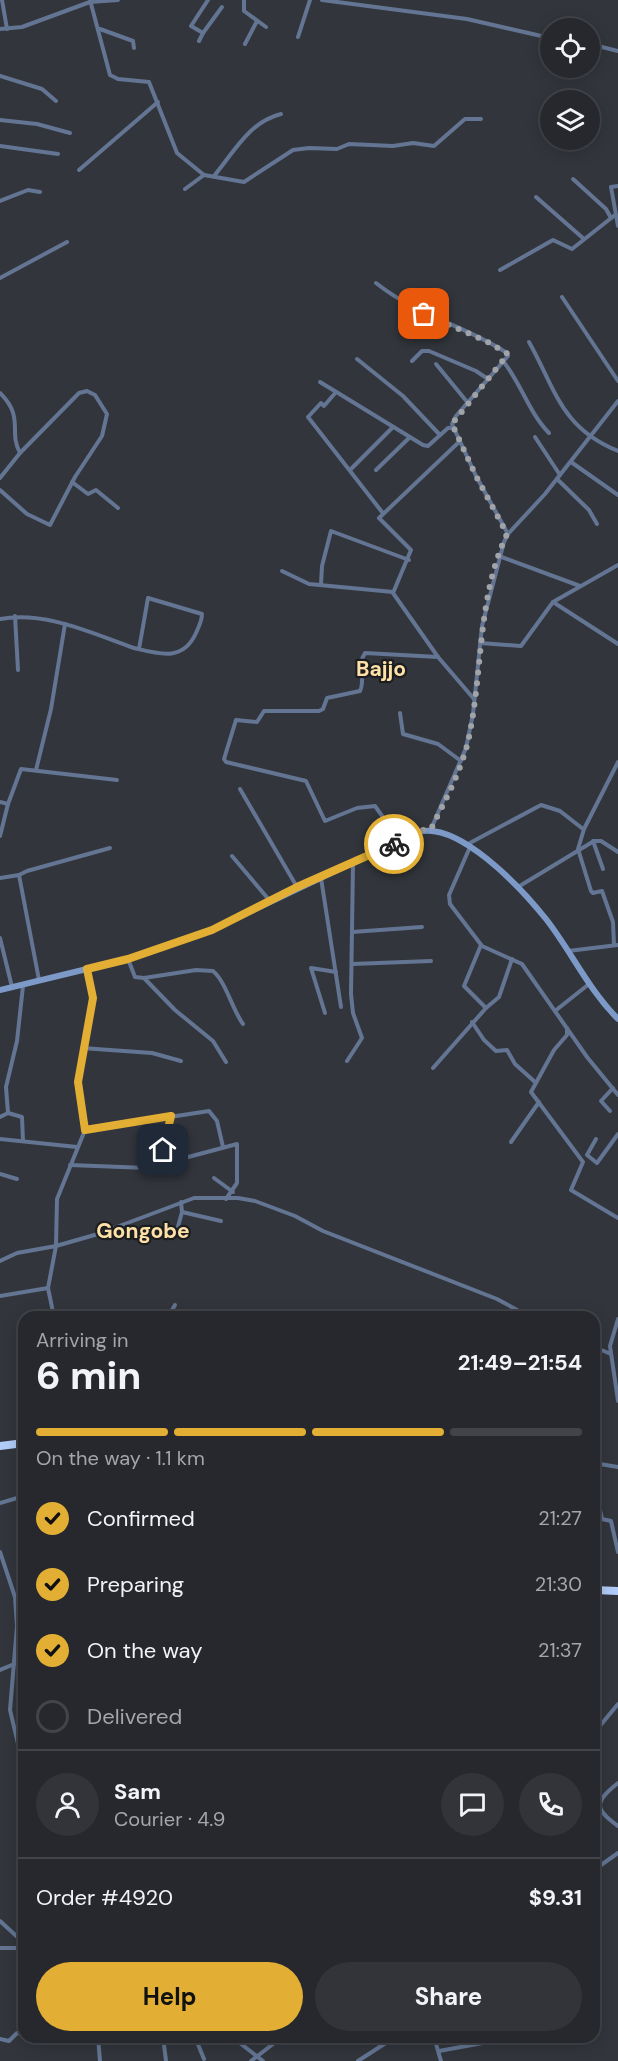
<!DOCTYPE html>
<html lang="en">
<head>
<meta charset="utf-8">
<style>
  body { margin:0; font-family:"DM Sans",sans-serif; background:#323439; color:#f1f3f6; height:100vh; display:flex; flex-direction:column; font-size:22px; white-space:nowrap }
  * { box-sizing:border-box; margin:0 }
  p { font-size:20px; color:#a4a6aa }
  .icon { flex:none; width:33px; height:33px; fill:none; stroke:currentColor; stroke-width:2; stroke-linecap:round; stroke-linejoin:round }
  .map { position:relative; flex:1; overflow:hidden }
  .side { position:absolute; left:18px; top:1311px; width:582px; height:732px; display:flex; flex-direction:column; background:#26282d; border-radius:18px; box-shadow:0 3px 15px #0003,0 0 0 2px #424449 }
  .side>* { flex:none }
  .buttons { position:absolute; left:540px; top:18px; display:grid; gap:12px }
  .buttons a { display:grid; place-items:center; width:60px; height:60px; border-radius:50%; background:#26282d; box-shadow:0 3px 15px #0003,0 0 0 2px #424449; font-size:30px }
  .pin { position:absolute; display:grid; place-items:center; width:51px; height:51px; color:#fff; margin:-26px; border-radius:12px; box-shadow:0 3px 9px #0006 }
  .courier { position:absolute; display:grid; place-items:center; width:60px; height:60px; margin:-30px; border:4px solid #e2af34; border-radius:50%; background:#fff; color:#222; box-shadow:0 2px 8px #0007 }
  .summary em { font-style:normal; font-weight:700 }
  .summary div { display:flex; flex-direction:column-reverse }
  .summary { display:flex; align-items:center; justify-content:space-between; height:102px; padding:0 18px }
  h1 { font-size:39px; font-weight:700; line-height:45px }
  .bar { display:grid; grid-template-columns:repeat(4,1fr); gap:9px 6px; align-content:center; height:72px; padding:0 18px }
  .bar i { height:8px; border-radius:4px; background:#424449 }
  .bar .current { background:#e2af34 }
  .bar p { grid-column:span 4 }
  .line { display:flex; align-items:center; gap:15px; padding:0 18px; border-top:2px solid #424449 }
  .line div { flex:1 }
  .round { display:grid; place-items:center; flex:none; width:63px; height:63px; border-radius:32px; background:#323439 }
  ol { padding:0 18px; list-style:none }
  li { display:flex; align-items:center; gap:18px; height:66px }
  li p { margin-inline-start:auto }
  li .icon { padding:6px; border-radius:50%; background:#e2af34; color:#111; stroke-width:4 }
  li:last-child { color:#a4a6aa }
  li i { width:33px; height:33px; border:3px solid #424449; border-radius:50% }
  .cta { display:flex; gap:12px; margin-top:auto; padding:12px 18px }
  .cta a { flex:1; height:69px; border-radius:36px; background:#e2af34; color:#111; font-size:24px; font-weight:700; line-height:69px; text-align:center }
  .cta a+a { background:#323439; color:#f1f3f6 }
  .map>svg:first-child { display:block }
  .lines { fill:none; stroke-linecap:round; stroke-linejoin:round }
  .street { stroke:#637593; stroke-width:4 }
  .secondary { stroke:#7c99c8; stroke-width:6 }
  .highway { stroke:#b1ccf8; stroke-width:8 }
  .done { stroke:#a0a4a9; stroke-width:6; stroke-dasharray:0 10.8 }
  .route { stroke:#e2af34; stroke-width:8 }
  .labels { text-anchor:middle; stroke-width:4.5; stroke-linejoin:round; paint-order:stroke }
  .quarter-label { font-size:21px; font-weight:bold; fill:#fee1a7; stroke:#1c1d20 }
</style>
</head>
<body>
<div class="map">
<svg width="618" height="2061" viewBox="0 0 618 2061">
  <rect width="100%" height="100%" fill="#32363c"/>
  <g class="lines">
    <g class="street">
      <path d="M2,0L7,29"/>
      <path d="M90,0L110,75L118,79L149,82L177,153L204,175L185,189"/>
      <path d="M244,0V11L266,27"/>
      <path d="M322,0L467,19L550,38"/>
      <path d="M0,29L22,27L90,2L118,0"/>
      <path d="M100,29L133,41L134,48"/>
      <path d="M203,33L222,7"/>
      <path d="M298,37L310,0"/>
      <path d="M199,41L203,33L191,26L208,0"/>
      <path d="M245,44L257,21"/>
      <path d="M590,44L618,51"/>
      <path d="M0,76L42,89L56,101"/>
      <path d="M0,120L37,124L70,133"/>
      <path d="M0,146L58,154"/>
      <path d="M79,170L158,102"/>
      <path d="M204,175L244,182L293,150L309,148L337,149L349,144L393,146L413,143L434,146L465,119H481"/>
      <path d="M214,176C234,152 249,122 281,114"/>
      <path d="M573,179L606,209L611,218"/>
      <path d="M618,186L611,187L618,226"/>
      <path d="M536,197L584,239"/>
      <path d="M0,201L28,190L40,192"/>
      <path d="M500,270L553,240L572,249L615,215"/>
      <path d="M0,278L67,242"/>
      <path d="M376,283C419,317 465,325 507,353L508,356L456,416L452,424L476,476L508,534"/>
      <path d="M562,297L618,381"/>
      <path d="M529,342C556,390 561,428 618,451"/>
      <path d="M357,359L403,396L440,435"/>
      <path d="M412,361L422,351H429L476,371L488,379"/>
      <path d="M503,361C521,383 529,413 549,433"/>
      <path d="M436,364L468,403"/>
      <path d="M320,382L423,445L428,446L448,428H454"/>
      <path d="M336,392L324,406L321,403L308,417L382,512"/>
      <path d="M0,393C25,418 8,431 20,453"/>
      <path d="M535,437L560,475"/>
      <path d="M460,441L379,518L411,550L393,593L438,657L474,699"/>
      <path d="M571,462L618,495"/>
      <path d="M351,469L393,427"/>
      <path d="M376,470L409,438"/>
      <path d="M0,478L20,453L79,393L87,391L95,395L107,414L102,436L75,477L50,525L27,514L0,490"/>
      <path d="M557,479L589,510L597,524"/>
      <path d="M72,482L88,494L96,490L118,508"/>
      <path d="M499,556L580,586"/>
      <path d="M282,571L309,584L393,592"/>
      <path d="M321,584L322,566L331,531L409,560"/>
      <path d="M553,602L618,644"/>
      <path d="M15,616L18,670"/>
      <path d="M0,619C46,611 91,633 134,648C159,654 183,662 196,633C199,626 202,621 202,614L148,598L139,649"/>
      <path d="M480,643L521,646L553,602L618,565"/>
      <path d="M400,713L403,734L438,744L461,761"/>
      <path d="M36,770L51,709L65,624"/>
      <path d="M240,789L297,887"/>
      <path d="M0,802L8,804L0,836"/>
      <path d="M8,804L21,769L117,780"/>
      <path d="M431,829L466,748L473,714L482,626L504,542L508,534L545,494L618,401"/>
      <path d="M400,841L375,806L357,808L325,821L306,781L226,762L224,759L236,720L257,722L264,711H319L323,709L327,698L360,691C366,679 357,664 365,653L438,657"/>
      <path d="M593,841L603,869"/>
      <path d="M468,844L541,805L560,811L583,829"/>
      <path d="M470,847L449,895L450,904L482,946L522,964L587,1057L618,1095"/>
      <path d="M232,856L270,901"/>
      <path d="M19,875L27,871L110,848"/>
      <path d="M0,878L19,875L39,980"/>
      <path d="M321,878L341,1007"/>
      <path d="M518,887L594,841H601L618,852"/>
      <path d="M352,932L422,927"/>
      <path d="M0,938L12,987"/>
      <path d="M614,945L613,922L602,891L593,893L591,891L578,849L584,829L618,762"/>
      <path d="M568,951L618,945"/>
      <path d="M128,959L135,977L144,978L175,1010L213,1041L226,1062"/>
      <path d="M352,964L431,961"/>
      <path d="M144,978L196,970L213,971C226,982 232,1009 243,1024"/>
      <path d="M486,1008L499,997L512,959"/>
      <path d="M555,1011L589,984"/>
      <path d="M325,1013L311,968L336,972"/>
      <path d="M472,1022L484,1040L496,1051L507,1050L515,1064L535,1082"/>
      <path d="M567,1028V1035L554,1050L531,1092L583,1162L571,1190L618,1218"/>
      <path d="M82,1048L152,1053L181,1061"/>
      <path d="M347,1061L362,1038L353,1013L351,994L353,864"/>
      <path d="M433,1068L486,1008L464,986L481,945"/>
      <path d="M610,1111L601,1101L613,1088"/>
      <path d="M8,1113L22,1117L23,1141"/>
      <path d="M0,1117L8,1113L6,1087L17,1041L23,986"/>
      <path d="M85,1130L209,1111L217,1121L223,1147"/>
      <path d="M0,1139L77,1147"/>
      <path d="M596,1139L587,1155L597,1163L618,1134"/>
      <path d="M511,1142L539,1102"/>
      <path d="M70,1165L147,1168L237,1144V1183L226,1199"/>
      <path d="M162,1165L163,1150L171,1116"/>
      <path d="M0,1174L17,1179"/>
      <path d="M214,1178L233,1192"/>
      <path d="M182,1212L221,1221"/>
      <path d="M176,1234L182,1212L181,1202"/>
      <path d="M0,1261L17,1253L56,1246L98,1234L194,1198H238L255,1201L295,1216L323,1231L497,1299L530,1317"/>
      <path d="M48,1288L54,1317"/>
      <path d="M0,1296L48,1288L56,1246L57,1199L85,1130L78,1082L93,998L87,969"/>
      <path d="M168,1317L175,1305"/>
      <path d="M618,1319L610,1346L618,1401"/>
      <path d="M594,1347L611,1354"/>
      <path d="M20,1440L24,1428"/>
      <path d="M594,1463L618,1467"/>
      <path d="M594,1483L602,1519L611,1521L618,1552"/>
      <path d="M0,1503L24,1496"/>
      <path d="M0,1552L15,1597L17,1626L10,1710L24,1769"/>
      <path d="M0,1670L24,1660"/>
      <path d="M594,1733L618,1704"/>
      <path d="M618,1783C594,1802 594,1809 618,1826"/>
      <path d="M594,1870L618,1853"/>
      <path d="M0,1921L24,1943"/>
      <path d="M0,1948H24"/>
      <path d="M32,2037L42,2040L44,2037"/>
      <path d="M98,2037L100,2061"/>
      <path d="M163,2037L166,2061"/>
      <path d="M195,2037L204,2059"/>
      <path d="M232,2037L263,2061"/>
      <path d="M434,2037L441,2061"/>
      <path d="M0,2039L9,2041L17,2033L24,2034"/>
      <path d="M439,2051L488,2042L543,2041"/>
      <path d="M251,2061L282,2037"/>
      <path d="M358,2061L395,2037"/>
    </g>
    <path class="secondary" d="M0,990L128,959L211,930L415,833C456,817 522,889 546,919C571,951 588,989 618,1019"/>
    <g class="highway">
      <path d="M0,1446L24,1443"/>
      <path d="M594,1590L618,1591"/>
    </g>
  </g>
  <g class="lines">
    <path class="done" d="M394,844L423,830L431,829C446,799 464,766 470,732C483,665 478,596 507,534L476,476L452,424L508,354L486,341L424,314"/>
    <path class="route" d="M163,1150L171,1116L85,1130L78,1082L93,998L87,969L128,959L212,930L297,887L394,844"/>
  </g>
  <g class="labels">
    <g class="quarter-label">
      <text x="381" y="676">Bajjo</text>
      <text x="143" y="1238">Gongobe</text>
    </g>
  </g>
</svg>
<div class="buttons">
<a><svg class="icon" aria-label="locate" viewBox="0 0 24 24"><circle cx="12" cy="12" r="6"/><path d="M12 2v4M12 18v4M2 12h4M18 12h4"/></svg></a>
<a><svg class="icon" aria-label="layers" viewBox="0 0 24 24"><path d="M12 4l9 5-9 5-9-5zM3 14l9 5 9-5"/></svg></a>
</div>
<div class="pin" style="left:424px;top:314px;background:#ea580c"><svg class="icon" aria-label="bag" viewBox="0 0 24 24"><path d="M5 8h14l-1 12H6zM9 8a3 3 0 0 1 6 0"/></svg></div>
<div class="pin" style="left:163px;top:1150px;background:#1f2937"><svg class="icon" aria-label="home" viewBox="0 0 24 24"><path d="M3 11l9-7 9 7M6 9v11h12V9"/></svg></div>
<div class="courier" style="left:394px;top:844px"><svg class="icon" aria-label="bike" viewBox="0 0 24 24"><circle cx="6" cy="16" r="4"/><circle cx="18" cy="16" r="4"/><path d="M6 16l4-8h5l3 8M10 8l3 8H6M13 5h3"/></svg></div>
<section class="side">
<div class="summary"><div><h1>6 min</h1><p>Arriving in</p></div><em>21:49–21:54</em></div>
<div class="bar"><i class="current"></i><i class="current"></i><i class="current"></i><i></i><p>On the way · 1.1 km</p></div>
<ol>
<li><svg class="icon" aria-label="check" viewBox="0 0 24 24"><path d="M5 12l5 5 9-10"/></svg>Confirmed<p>21:27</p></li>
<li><svg class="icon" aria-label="check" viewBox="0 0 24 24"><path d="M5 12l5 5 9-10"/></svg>Preparing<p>21:30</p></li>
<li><svg class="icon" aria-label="check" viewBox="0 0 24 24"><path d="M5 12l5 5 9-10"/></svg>On the way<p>21:37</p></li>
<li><i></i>Delivered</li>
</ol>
<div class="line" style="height:108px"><a class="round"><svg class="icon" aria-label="person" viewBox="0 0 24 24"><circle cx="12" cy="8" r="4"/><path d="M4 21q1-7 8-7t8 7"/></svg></a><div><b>Sam</b><p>Courier · 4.9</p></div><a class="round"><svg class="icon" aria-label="chat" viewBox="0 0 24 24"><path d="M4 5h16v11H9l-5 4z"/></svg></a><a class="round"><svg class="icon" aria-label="phone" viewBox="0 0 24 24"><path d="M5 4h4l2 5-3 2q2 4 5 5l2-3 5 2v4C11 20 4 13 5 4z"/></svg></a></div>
<div class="line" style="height:78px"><div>Order #4920</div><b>$9.31</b></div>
<div class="cta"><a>Help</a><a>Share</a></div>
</section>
</div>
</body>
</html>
